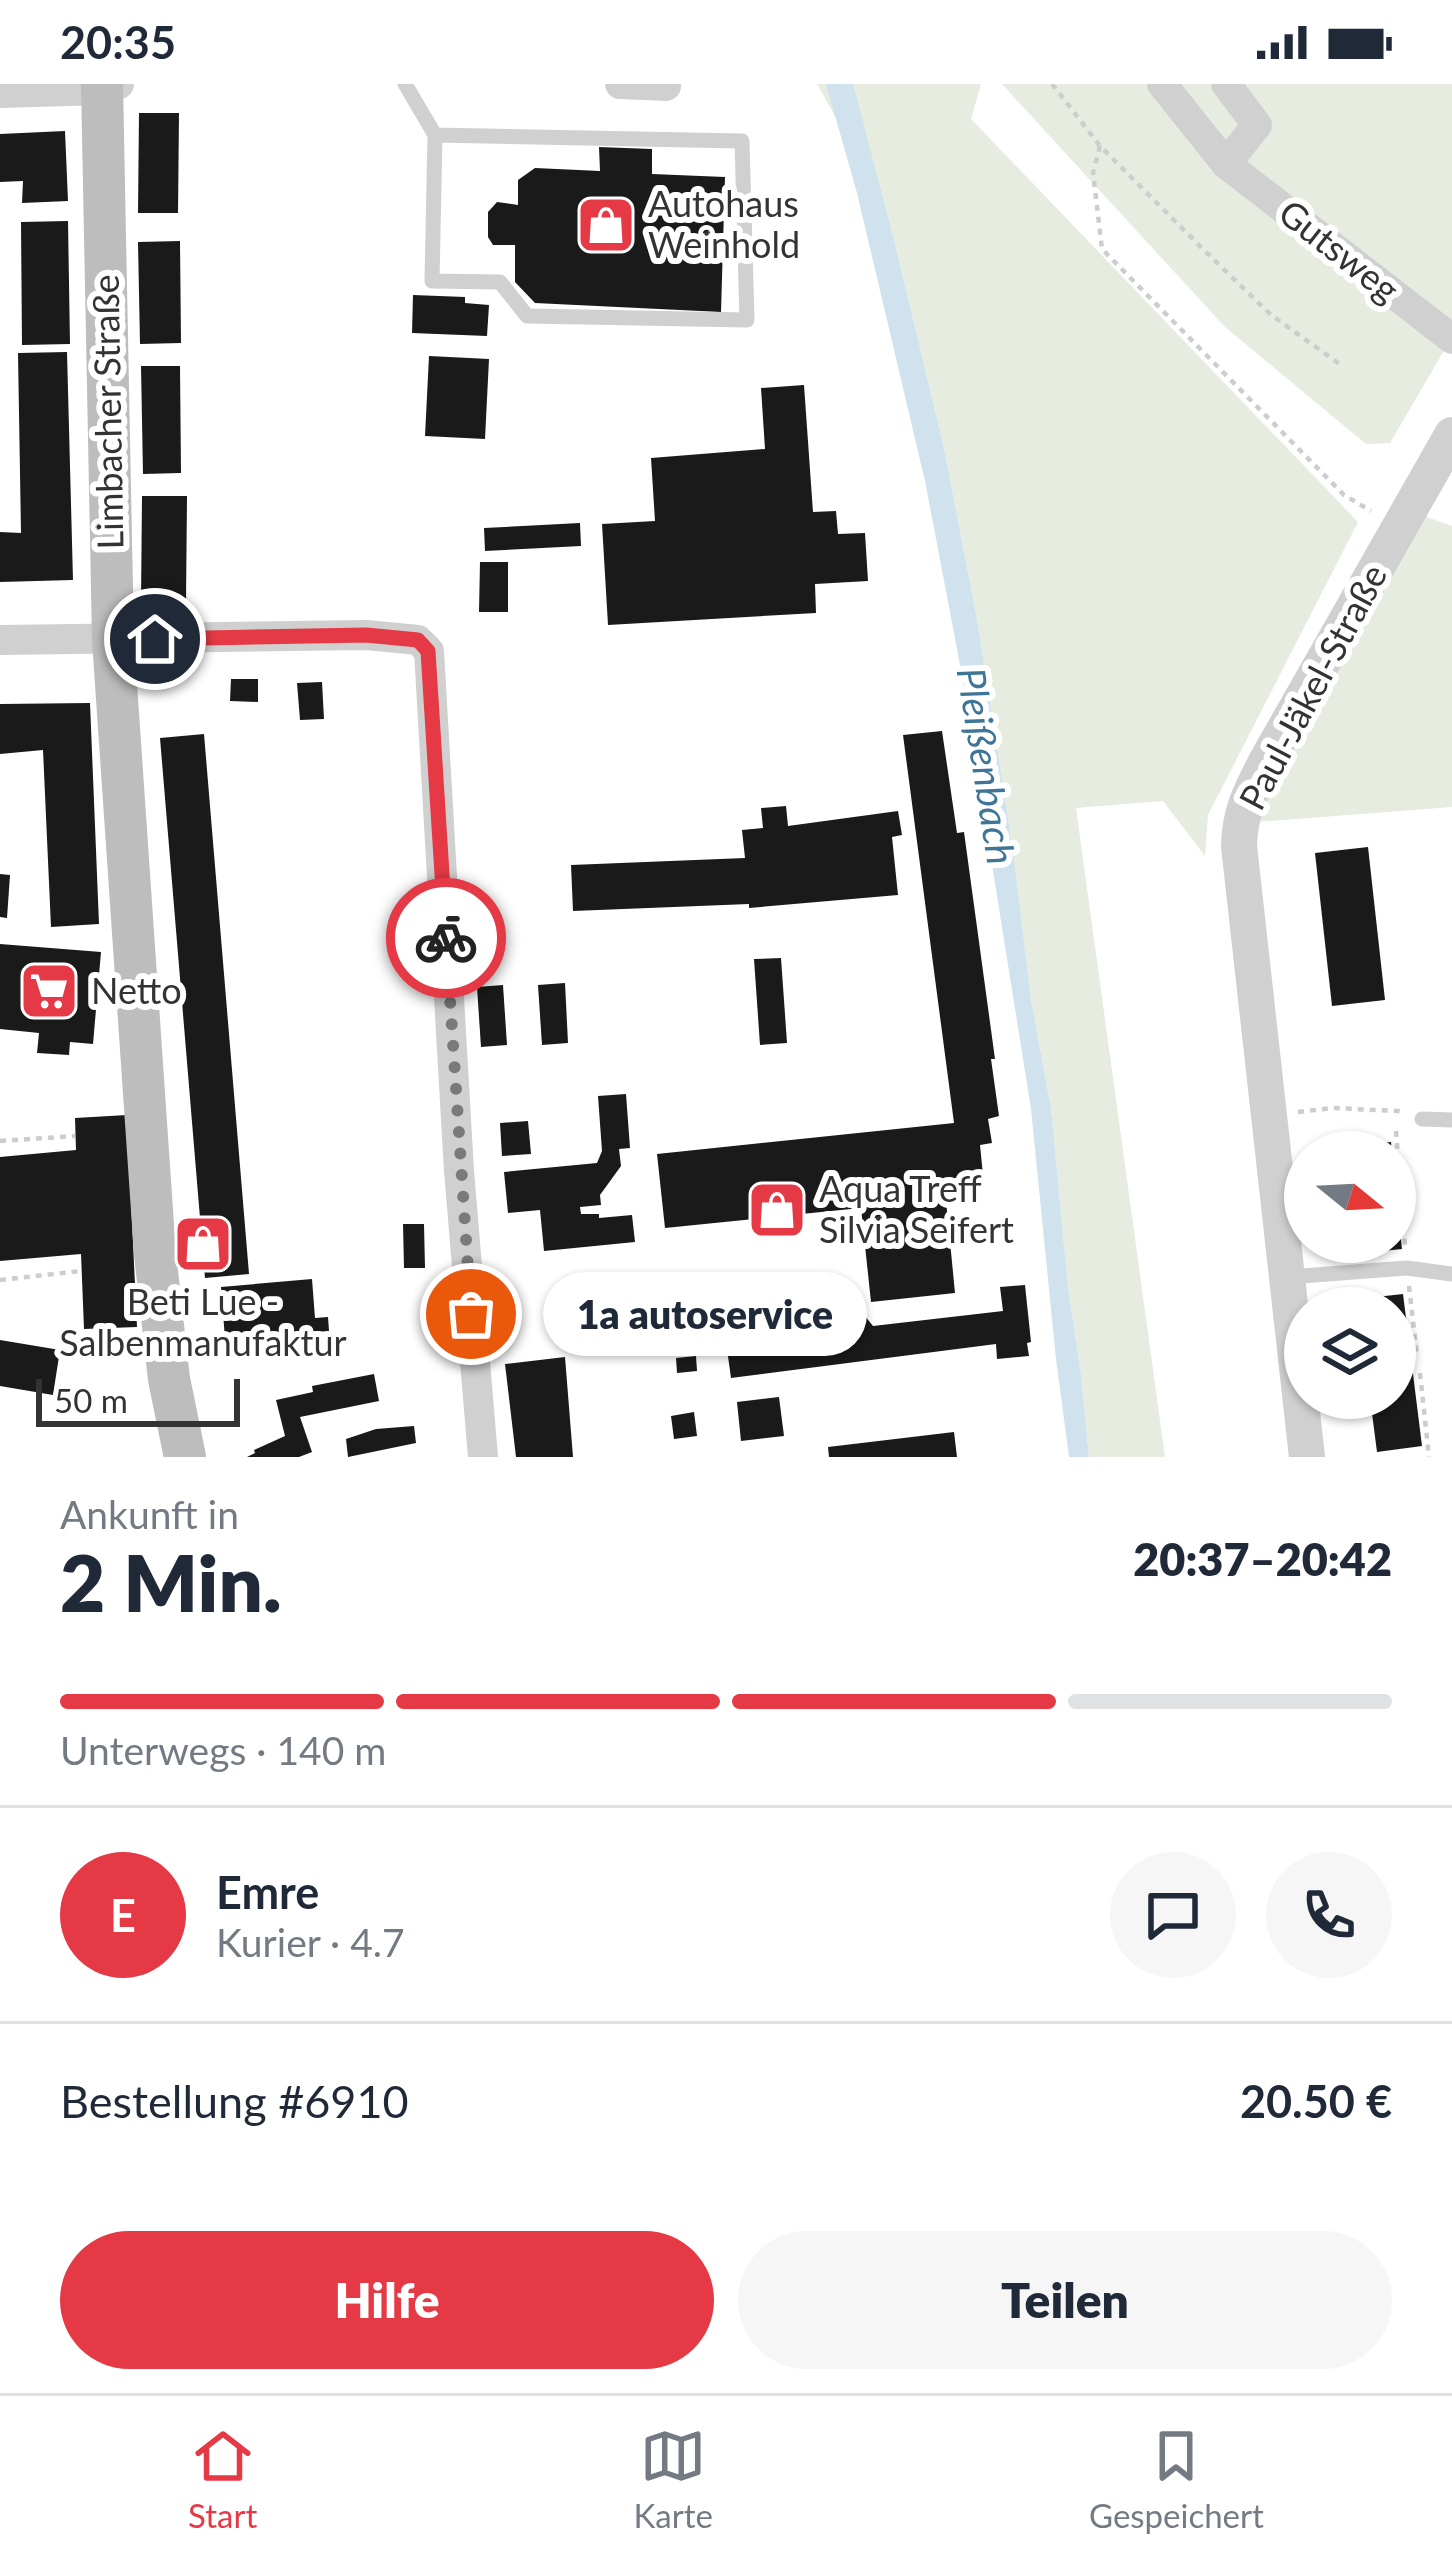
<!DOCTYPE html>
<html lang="de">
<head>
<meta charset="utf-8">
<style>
  body { margin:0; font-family:Lato,sans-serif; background:#f6f6f7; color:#1f2937; height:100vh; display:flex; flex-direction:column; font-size:45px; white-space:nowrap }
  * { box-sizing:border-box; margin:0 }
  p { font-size:39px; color:#747a83 }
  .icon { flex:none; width:66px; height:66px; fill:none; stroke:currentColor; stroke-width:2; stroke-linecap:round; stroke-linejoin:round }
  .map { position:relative; height:1373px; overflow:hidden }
  .drawer { display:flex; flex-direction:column; background:#fff; flex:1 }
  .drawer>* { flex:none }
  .needle { width:78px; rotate:108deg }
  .controls { position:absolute; left:1284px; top:1047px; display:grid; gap:24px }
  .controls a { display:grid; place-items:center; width:132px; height:132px; border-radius:50%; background:#fff; box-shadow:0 3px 9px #0004; font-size:60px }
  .scale { position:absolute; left:36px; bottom:30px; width:204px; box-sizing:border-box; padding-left:12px; border:6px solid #333; border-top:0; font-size:33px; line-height:42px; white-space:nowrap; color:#333; -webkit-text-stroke:9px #fff; paint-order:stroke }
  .pin { position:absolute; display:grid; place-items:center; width:102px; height:102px; color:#fff; margin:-51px; border:6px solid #fff; border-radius:50%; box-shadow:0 3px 12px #0007 }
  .courier { position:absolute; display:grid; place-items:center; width:120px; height:120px; margin:-60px; border:9px solid #e63946; border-radius:50%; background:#fff; color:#222; box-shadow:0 3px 15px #0007 }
  .bubble { position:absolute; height:84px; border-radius:42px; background:#fff; box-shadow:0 3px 9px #0004; font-size:39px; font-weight:800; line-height:84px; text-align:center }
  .overview em { font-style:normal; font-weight:800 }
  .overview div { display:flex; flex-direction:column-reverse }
  .overview { display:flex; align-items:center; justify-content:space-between; height:204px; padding:0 60px }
  h1 { font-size:78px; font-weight:800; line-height:90px }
  .bar { display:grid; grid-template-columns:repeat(4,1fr); gap:18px 12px; align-content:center; height:144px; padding:0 60px }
  .bar i { height:15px; border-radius:9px; background:#e0e1e3 }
  .bar .selected { background:#e63946 }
  .bar p { grid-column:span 4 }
  .line { display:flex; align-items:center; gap:30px; padding:0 60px; border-top:3px solid #e0e1e3 }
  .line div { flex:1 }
  .round { display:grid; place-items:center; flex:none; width:126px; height:126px; border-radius:63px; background:#f6f6f7 }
  .cta { display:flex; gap:24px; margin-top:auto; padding:24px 60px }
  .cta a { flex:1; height:138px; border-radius:72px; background:#e63946; color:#fff; font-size:48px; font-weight:800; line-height:138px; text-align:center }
  .cta a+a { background:#f6f6f7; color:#1f2937 }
  .status { display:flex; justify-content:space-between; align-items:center; height:84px; padding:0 60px; background:#fff; direction:ltr }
  .status svg { height:33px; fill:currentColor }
  .tabs { display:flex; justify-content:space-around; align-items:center; height:168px; border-top:3px solid #e0e1e3; background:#fff; font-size:33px; color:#747a83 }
  .tabs a { display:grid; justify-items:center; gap:6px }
  .tabs .selected { color:#e63946 }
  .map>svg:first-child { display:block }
  .green { fill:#e6ecdf }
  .water { fill:#cfe2ee }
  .building { fill:#1a1a1a }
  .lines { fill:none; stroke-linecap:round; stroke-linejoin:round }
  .path { stroke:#cdcdcd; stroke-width:4.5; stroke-dasharray:6 6; stroke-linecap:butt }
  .service { stroke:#d0d0d0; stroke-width:15 }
  .minor { stroke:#d0d0d0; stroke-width:30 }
  .tertiary { stroke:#d0d0d0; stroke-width:36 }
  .secondary { stroke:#bdbdbd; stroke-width:42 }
  .done { stroke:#7a7a7a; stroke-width:12; stroke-dasharray:0 21.6 }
  .route { stroke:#e63946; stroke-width:15 }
  .labels { text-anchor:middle; stroke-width:12; stroke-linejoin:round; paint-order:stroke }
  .poi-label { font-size:36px; fill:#333; stroke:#fff; text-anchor:start }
  .street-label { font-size:36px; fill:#333; stroke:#fff }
  .water-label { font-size:39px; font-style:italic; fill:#3f7597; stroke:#fff }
</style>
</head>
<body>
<div class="status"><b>20:35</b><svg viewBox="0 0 49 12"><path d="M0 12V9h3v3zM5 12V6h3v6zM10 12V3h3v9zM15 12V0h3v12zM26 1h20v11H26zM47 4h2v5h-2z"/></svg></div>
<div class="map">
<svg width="1452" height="1373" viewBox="0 0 1452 1373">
  <rect width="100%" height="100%" fill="#fff"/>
  <g class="green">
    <path d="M817,0H981L971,35L1358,438L1208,731L1205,772L1163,717L1076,724L1165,1373H1089L1081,1291L1068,1203L1051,1024L1031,916L1013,766L977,535L944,364L896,164L839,39Z"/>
    <path d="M1002,0H1452V253L1390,359L1366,360L1225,243Z"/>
    <path d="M1421,431L1452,442V723L1244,739Z"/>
  </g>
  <path class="water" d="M826,0H853L896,164L944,364L977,535L1013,766L1031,916L1051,1024L1068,1203L1081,1291L1089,1373H1069L1056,1275L1031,1025L961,586L925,397L857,109Z"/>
  <g class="building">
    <path d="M139,29H179L178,129H138Z"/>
    <path d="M65,47L68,117L22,119L23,97L0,98V50Z"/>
    <path d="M599,63L652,65V90L725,93L721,228L535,219L515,198V161H493L488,153V128L497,118L518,121V96L535,84L600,87Z"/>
    <path d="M68,137L70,260L22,261L21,138Z"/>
    <path d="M180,157L181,259L140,260L138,158Z"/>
    <path d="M413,211L465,213V219L489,221L487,252L412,249Z"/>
    <path d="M67,268L73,496L0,498V448L21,449L18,269Z"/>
    <path d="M429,272L489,275L485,355L425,352Z"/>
    <path d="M141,282H180L181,389L143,390Z"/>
    <path d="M804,301L813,428L836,427L838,450L865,449L868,497L815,500L816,529L608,541L602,440L655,437L651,374L765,365L761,304Z"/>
    <path d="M142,412H187L186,518H141Z"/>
    <path d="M580,439L581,462L485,467L484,444Z"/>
    <path d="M480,478H508V528H479Z"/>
    <path d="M231,595H258V618L230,617Z"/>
    <path d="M322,598L324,635L300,636L297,599Z"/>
    <path d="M90,619L99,840L51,843L43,666L0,670V620Z"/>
    <path d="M942,647L957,749L964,748L995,975H991L999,1032L988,1035L992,1059L980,1061L983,1091L944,1096L955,1209L871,1218L861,1124L665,1144L657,1070L954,1039L903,651Z"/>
    <path d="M204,650L249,1190L205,1194L160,654Z"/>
    <path d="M786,722L788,742L898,727L902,751L892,753L898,811L749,824V820L573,827L571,781L745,774L742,746L763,744L761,724Z"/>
    <path d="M1368,763L1385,916L1332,922L1315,769Z"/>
    <path d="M0,790L10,791L7,834L0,833Z"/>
    <path d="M0,860L101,868L93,960L70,958L69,971L37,969L39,949L0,945Z"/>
    <path d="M781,874L787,959L760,961L754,875Z"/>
    <path d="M565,899L568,959L542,961L538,901Z"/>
    <path d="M503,901L507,961L481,963L477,903Z"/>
    <path d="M626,1010L630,1064L619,1065L621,1082L600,1111L601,1121L580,1123L581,1130H599V1134L632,1131L635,1158L544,1167L540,1126L508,1129L504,1088L597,1079L602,1067L598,1012Z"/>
    <path d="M127,1031L137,1243L84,1245L81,1170L0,1177V1073L76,1066L75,1034Z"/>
    <path d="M528,1037L531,1070L502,1072L500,1039Z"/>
    <path d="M1391,1058L1392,1068H1342V1063Z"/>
    <path d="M1395,1127H1398L1402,1165L1353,1170L1352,1158H1395Z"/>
    <path d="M403,1140H424L425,1184H404Z"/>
    <path d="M312,1195L315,1234L328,1233L329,1247L225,1255L221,1203Z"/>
    <path d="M652,1201L655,1236L558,1244L555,1209Z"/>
    <path d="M1025,1201L1031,1258L1027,1259L1029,1272L997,1275L996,1260L731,1294L722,1229L773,1222L774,1230L856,1221L873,1242L1003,1227L1000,1203Z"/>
    <path d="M1403,1210L1422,1362L1377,1368L1370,1314H1395V1224H1359L1358,1215Z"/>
    <path d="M0,1256L60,1266L53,1311L0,1302Z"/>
    <path d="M696,1272L697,1287L677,1289L676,1274Z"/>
    <path d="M565,1273L573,1373H516L505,1280Z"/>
    <path d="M374,1290L379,1317L300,1333L312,1368L299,1373H247L255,1369L254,1366L285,1352L276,1316L313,1308L312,1302Z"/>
    <path d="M779,1313L784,1352L741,1357L737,1318Z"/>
    <path d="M694,1328L697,1352L674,1355L671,1332Z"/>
    <path d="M414,1342L416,1359L348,1373L346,1355L376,1345Z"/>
    <path d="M954,1348L957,1373H829L828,1363Z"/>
  </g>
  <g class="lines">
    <g class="path">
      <path d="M1052,0L1100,62L1210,172L1271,231L1341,281"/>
      <path d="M1100,62L1093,89L1102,165L1344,411L1371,427"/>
      <path d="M1298,1028L1333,1024L1398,1027L1405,1029"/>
      <path d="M1396,1047L1405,1161"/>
      <path d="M0,1057L75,1052"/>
      <path d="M0,1196L81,1187"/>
      <path d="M1409,1202L1417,1272"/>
      <path d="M1420,1289L1429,1373"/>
    </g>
    <g class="service">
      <path d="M405,0L435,51L432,197L500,198L527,232L747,236L742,57L435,51"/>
      <path d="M1422,1035L1452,1036"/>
      <path d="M1288,1193L1407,1184L1452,1190"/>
    </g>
    <g class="minor">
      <path d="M620,0L666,2"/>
      <path d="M1162,0L1226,80L1452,255"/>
      <path d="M1226,0L1257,41L1226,80"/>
      <path d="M0,9L102,6L119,0"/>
      <path d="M0,556L366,551L418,556L429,567L459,1087L483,1373"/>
    </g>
    <path class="tertiary" d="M1307,1373L1239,762C1240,726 1251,707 1267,676L1452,351"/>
    <path class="secondary" d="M102,0L113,556L155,1170L169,1295L185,1373"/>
  </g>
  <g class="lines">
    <path class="done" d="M446,854L471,1230"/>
    <path class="route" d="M155,555L366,551L418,556L428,567L446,854"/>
  </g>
  <defs>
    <g id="shop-square" transform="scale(3)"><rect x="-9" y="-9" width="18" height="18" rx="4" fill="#e63946" stroke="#fff"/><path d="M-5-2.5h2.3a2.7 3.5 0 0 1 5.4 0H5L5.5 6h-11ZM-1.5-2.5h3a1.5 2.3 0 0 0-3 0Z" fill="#fff"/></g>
    <g id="supermarket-square" transform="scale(3)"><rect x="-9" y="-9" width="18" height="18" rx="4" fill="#e63946" stroke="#fff"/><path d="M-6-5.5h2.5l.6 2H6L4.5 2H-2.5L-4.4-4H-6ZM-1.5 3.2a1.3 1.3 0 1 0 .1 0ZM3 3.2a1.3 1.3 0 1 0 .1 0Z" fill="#fff"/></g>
  </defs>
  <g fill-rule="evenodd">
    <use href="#shop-square" x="606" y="141"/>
    <use href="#supermarket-square" x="49" y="907"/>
    <use href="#shop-square" x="777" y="1126"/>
    <use href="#shop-square" x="203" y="1160"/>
  </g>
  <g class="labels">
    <g class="poi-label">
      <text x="648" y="133">Autohaus<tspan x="648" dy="41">Weinhold</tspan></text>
      <text x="91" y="920">Netto</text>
      <text x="819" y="1118">Aqua Treff<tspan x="819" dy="41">Silvia Seifert</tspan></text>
      <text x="203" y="1231" text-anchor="middle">Beti Lue -<tspan x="203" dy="41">Salbenmanufaktur</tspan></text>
    </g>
    <g class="street-label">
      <text transform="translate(1339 167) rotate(38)" y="13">Gutsweg</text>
      <text transform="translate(108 328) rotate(-91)" y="13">Limbacher Straße</text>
      <text transform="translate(1313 603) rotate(-62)" y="13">Paul-Jäkel-Straße</text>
    </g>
    <g class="water-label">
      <text transform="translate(986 682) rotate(81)" y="14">Pleißenbach</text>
    </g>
  </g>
</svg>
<div class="controls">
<a><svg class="needle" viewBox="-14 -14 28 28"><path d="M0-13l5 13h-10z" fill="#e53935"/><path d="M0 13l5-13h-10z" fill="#747a83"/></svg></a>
<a><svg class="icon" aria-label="layers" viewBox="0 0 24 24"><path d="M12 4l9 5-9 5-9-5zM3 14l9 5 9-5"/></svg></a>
</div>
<div class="scale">50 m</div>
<div class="pin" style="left:471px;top:1230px;background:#ea580c"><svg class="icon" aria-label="bag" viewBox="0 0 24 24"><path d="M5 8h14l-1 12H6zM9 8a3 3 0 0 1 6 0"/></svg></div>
<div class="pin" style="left:155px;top:555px;background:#1f2937"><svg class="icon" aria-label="home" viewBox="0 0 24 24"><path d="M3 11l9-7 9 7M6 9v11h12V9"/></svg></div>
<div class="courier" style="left:446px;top:854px"><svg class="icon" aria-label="bike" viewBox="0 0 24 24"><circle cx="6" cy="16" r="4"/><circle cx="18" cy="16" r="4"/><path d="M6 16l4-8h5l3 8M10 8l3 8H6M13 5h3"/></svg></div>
<div class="bubble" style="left:543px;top:1188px;width:324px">1a autoservice</div>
</div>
<section class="drawer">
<div class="overview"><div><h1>2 Min.</h1><p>Ankunft in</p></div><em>20:37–20:42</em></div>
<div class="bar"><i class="selected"></i><i class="selected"></i><i class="selected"></i><i></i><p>Unterwegs · 140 m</p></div>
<div class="line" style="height:216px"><b class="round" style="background:#e63946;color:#fff">E</b><div><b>Emre</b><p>Kurier · 4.7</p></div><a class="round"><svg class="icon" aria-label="chat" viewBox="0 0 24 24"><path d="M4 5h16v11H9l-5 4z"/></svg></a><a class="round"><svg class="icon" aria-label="phone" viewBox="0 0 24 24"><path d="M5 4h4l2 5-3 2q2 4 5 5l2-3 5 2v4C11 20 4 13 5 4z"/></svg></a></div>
<div class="line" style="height:156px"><div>Bestellung #6910</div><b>20.50 €</b></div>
<div class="cta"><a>Hilfe</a><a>Teilen</a></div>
</section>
<nav class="tabs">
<a class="selected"><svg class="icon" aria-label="home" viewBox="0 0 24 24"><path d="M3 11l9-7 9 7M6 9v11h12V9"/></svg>Start</a>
<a><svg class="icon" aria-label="map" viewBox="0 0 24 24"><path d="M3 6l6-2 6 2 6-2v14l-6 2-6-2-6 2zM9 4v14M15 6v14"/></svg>Karte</a>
<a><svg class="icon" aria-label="saved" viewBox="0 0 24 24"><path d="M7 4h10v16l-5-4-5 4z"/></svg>Gespeichert</a>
</nav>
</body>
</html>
